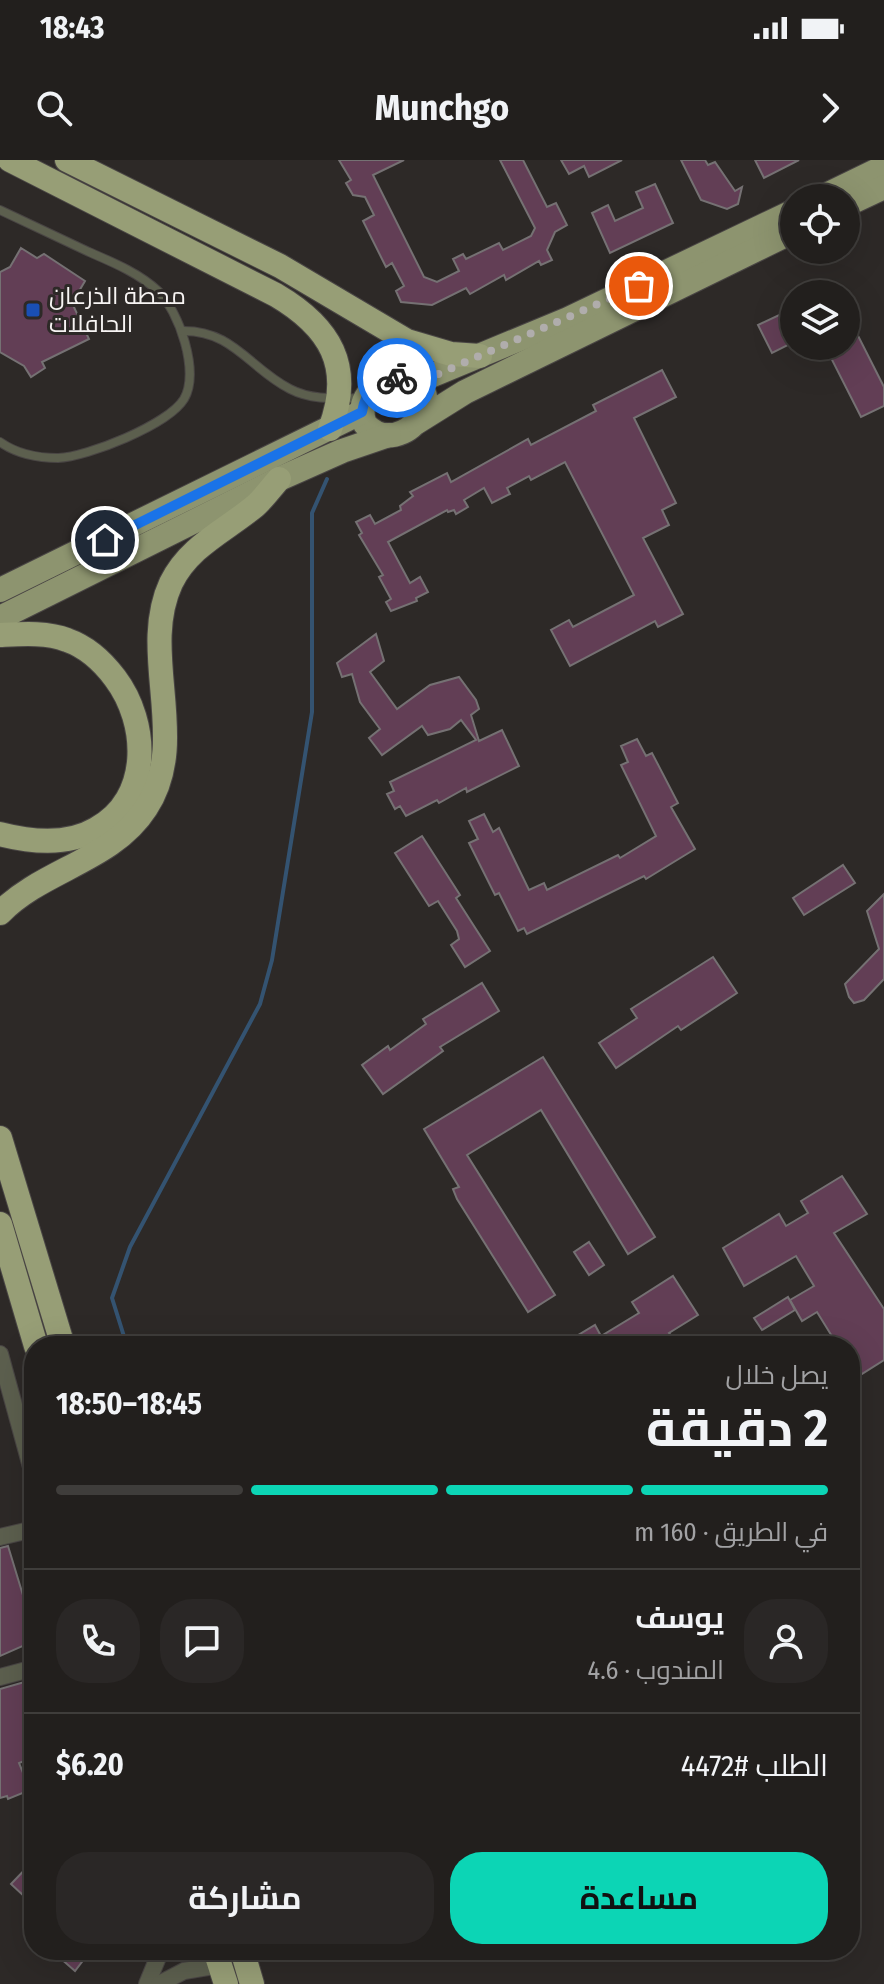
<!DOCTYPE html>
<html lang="ar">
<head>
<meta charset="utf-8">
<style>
  body { margin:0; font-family:"Fira Sans Condensed",Cairo,sans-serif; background:#2a2726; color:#f1f3f6; direction:rtl; height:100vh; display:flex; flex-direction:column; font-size:30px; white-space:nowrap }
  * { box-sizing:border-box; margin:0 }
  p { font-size:26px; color:#a2a2a4 }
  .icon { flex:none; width:44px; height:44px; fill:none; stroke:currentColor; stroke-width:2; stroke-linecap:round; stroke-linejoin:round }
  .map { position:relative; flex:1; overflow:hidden; direction:ltr }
  .sheet { position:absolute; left:24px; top:1176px; width:836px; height:624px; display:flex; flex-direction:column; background:#221f1d; border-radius:32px; box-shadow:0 8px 32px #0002,0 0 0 2px #3f3d3b; direction:rtl }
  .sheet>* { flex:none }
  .fabs { position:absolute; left:780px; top:24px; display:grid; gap:16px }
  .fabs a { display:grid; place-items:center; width:80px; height:80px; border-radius:50%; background:#221f1d; box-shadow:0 8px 32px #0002,0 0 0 2px #3f3d3b; font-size:40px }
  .pin { position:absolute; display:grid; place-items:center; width:68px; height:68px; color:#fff; margin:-34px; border:4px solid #fff; border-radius:50%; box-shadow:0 2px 8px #0007 }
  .courier { position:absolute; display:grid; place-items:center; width:80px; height:80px; margin:-40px; border:6px solid #1a73e8; border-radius:50%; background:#fff; color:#222; box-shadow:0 2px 10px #0007 }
  .summary em { font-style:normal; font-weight:700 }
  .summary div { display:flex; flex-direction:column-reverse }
  .summary { display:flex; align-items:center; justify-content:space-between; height:136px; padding:0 32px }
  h1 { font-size:52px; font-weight:700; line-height:60px }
  .bar { display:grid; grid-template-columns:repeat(4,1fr); gap:12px 8px; align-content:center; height:96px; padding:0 32px }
  .bar i { height:10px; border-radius:6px; background:#3f3d3b }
  .bar .selected { background:#0cd5b5 }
  .bar p { grid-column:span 4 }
  .line { display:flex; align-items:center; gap:20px; padding:0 32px; border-top:2px solid #3f3d3b }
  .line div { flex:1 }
  .round { display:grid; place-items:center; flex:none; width:84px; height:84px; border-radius:32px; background:#2a2726 }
  .primary-button { display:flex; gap:16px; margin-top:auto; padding:16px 32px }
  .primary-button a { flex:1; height:92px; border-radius:32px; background:#0cd5b5; color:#111; font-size:32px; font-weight:700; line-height:92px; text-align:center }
  .primary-button a+a { background:#2a2726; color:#f1f3f6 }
  .status { display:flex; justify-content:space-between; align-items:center; height:56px; padding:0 40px; background:#221f1d; direction:ltr }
  .status svg { height:22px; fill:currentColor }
  header { display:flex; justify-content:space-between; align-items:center; height:104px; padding:0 32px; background:#221f1d; font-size:36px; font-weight:700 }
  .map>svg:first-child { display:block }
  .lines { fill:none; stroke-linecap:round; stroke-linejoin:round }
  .stream { stroke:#345371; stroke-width:4 }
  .building { fill:#623e55; stroke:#757173; stroke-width:2 }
  .service-casing { stroke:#494544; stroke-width:10 }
  .minor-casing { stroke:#494544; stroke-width:18 }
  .primary-casing { stroke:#494544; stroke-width:26 }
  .trunk-casing { stroke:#494544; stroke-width:26 }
  .service { stroke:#5c5f4e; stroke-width:8 }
  .minor { stroke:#5c5f4e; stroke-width:16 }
  .primary { stroke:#8d946f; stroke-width:24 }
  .trunk { stroke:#979e76; stroke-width:24 }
  .done { stroke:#b0adac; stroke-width:8; stroke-dasharray:0 14.4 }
  .route { stroke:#1a73e8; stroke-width:10 }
  .transit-dot { fill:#1a4fb4; stroke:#2d2927; stroke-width:3 }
  .labels { text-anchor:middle; stroke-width:6; stroke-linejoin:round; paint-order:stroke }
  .poi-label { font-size:24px; fill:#f7f4f3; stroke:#2d2927; text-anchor:start }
</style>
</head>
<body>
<div class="status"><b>18:43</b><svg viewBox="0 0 49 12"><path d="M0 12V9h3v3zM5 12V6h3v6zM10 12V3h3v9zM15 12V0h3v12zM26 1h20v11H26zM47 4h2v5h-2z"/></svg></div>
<header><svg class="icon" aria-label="forward" viewBox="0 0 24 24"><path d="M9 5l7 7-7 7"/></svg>Munchgo<svg class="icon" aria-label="search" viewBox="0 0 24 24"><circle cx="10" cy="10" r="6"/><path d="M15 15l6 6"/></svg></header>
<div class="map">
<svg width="884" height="1824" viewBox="0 0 884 1824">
  <rect width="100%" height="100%" fill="#2d2927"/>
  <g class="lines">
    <path class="stream" d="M127,1186L112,1138L130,1087L260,844L272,800L312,552V353L327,319"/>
  </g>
  <g class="building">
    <path d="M339,0H404L373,15L424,117L437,122L459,111L453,99L463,94L466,99L499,83L503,90L531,76L535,68L500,0H523L547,47L556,43L567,65L555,72L547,90L552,100L541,105L539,101L506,120L504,115L470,134L466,128L432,145L401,142L396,131L404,126L392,103L386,107L363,61L374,55L365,37L353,35L346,23L351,20Z"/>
    <path d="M561,0H622L589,17L584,6L569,14Z"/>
    <path d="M681,0H705L708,5L715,2L735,31L742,27L738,44L727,49L701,40Z"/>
    <path d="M755,0H799L764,18Z"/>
    <path d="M655,24L673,63L610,93L592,53L608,45L615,61L643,48L636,32Z"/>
    <path d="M21,88L37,98L44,94L85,121L72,143L89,179L42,202L45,208L31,217L24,206L0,192V112L10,107Z"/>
    <path d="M794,148V182L772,193L758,165Z"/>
    <path d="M846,152L884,227V246L861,257L825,186H846Z"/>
    <path d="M662,210L676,237L634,258L676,343L662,350L669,365L643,378L683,454L658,467L655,461L570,506L551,470L569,460L573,467L634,435L565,302L531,320L529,316L507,328L510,334L492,343L484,328L464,340L468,347L456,354L454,350L448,352L447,350L388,382L410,423L420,417L428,432L416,438L417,441L391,451L386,442L391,439L379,417L383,415L359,375L362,373L356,362L370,355L375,364L401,350L400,346L413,336L410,332L447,313L451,322L528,279L531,285L596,251L593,245Z"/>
    <path d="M376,474L384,501L370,512L397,549L430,525L459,517L476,540L479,549L471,555L479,581L502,570L519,606L467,632L466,628L439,643L437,640L406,656L400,646L395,649L387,634L394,631L390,622L476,580L461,560L450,569L428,575L422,566L382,595L369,578L380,569L360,542L352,514L342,517L337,503Z"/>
    <path d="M637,579L646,596L652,593L678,643L671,647L695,689L646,719L644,716L527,774L524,768L518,771L499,733L495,735L469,683L478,679L469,661L484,654L493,672L499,668L529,730L544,723L547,730L618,695L620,698L656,676L621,605L628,602L621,586Z"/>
    <path d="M422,676L460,735L456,738L490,791L465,807L451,785L459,779L457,771L438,741L429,746L395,693Z"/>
    <path d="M843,705L855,723L804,755L793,738Z"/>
    <path d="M884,734V819L864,840L854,843L849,837L845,824L879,789L867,751Z"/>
    <path d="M713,797L737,833L681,870L678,866L616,908L599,883L637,858L631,849Z"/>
    <path d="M482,823L499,851L440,887L443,891L383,934L362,905L388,886L390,890L426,864L423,859Z"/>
    <path d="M543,897L655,1077L628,1094L541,950L467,995L555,1135L528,1152L457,1039L453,1029L459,1027L424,969Z"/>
    <path d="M842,1016L867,1054L834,1073L884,1149V1200L857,1217L850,1206V1186H838L817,1152L802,1161L790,1140L814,1126L796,1096L744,1126L723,1088L779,1054L786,1066L808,1053L801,1041Z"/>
    <path d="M589,1082L604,1105L589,1115L574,1092Z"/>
    <path d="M673,1116L698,1155L669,1173L680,1186H560L595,1165L601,1176L639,1153L632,1142Z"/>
    <path d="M788,1137L795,1150L762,1170L754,1158Z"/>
    <path d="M8,1386L29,1455L24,1457L34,1481L0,1496V1388Z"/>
    <path d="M28,1521L30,1527L34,1525V1597L19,1603L30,1630L8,1639L7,1636L0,1638V1529Z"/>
    <path d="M34,1700V1727L25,1737L11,1724Z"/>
    <path d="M67,1790H91L75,1811L60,1798Z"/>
  </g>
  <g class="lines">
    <g class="service-casing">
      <g id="service">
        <path d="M0,50C30,64 59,78 89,92C112,102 139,113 158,131C179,151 200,212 184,239C168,265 87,297 58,298C38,298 17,294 0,282"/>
        <path d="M182,171C233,170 249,208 290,229C313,241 339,238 364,238"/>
      </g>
    </g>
    <g class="minor-casing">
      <g id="minor">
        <path d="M0,1194L34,1318"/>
        <path d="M0,1377L34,1369"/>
        <path d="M0,1517L34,1508"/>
        <path d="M147,1824L161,1790"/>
        <path d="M159,1824L184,1811L220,1805"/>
      </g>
    </g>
    <g class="primary-casing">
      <g id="primary">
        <path d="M820,38L884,7"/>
        <path d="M846,45L884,27"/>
        <path d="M394,217C463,222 402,305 365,264C356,241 372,224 394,217Z"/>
        <path d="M416,222L568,159L794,51"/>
        <path d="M417,262L465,232L794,71"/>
        <path d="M0,430L362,252"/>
        <path d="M0,458L279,319L342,291L389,275"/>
      </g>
    </g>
    <g class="trunk-casing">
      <g id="trunk">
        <path d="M10,0L276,135C330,167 354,206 330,269"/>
        <path d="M67,0L280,106L407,181L451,194L480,196"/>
        <path d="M0,475C21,474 47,472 67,480C87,487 103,502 115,518C149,563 152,639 96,669C67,686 31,682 0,674"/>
        <path d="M0,753C43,709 112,701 146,648C191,580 138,494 171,423C189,386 225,371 255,346C264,338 271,328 279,319"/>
        <path d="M0,978L63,1186"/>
        <path d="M0,1064L36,1186"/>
        <path d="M215,1790L226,1824"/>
        <path d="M242,1790L252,1824"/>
      </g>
    </g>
    <use href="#service" class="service"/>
    <use href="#minor" class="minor"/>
    <use href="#primary" class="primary"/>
    <use href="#trunk" class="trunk"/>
  </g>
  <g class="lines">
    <path class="done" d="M397,218L416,222L429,218L639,126"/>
    <path class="route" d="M105,380L362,252C365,232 377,220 397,218"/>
  </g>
  <rect class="transit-dot" x="25" y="142" width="16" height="16" rx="4"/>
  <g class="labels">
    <g class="poi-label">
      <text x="49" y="144">محطة الذرعان<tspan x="49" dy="28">الحافلات</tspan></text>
    </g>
  </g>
</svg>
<div class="fabs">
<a><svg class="icon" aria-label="locate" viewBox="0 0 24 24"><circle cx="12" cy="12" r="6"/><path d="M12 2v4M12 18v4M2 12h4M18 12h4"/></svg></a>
<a><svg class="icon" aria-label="layers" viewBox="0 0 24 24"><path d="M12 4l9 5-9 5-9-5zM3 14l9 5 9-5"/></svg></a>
</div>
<div class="pin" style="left:639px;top:126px;background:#ea580c"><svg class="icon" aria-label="bag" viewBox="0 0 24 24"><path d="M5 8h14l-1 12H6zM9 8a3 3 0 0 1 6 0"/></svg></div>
<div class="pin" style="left:105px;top:380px;background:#1f2937"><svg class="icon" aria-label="home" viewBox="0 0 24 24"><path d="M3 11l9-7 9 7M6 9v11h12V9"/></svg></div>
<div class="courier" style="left:397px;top:218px"><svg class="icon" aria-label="bike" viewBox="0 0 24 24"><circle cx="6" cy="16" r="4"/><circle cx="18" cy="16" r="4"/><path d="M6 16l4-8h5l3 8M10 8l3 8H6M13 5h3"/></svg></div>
<section class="sheet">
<div class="summary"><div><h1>2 دقيقة</h1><p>يصل خلال</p></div><em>18:45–18:50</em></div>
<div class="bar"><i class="selected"></i><i class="selected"></i><i class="selected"></i><i></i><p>في الطريق · 160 m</p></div>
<div class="line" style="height:144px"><a class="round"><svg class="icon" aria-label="person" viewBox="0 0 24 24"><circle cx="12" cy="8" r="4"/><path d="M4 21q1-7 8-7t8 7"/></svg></a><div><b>يوسف</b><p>المندوب · 4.6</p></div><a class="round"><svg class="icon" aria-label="chat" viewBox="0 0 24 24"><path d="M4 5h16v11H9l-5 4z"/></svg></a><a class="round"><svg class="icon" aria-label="phone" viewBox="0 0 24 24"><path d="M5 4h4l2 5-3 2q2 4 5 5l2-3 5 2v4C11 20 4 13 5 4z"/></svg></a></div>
<div class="line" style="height:104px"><div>الطلب #4472</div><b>$6.20</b></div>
<div class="primary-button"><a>مساعدة</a><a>مشاركة</a></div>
</section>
</div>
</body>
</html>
